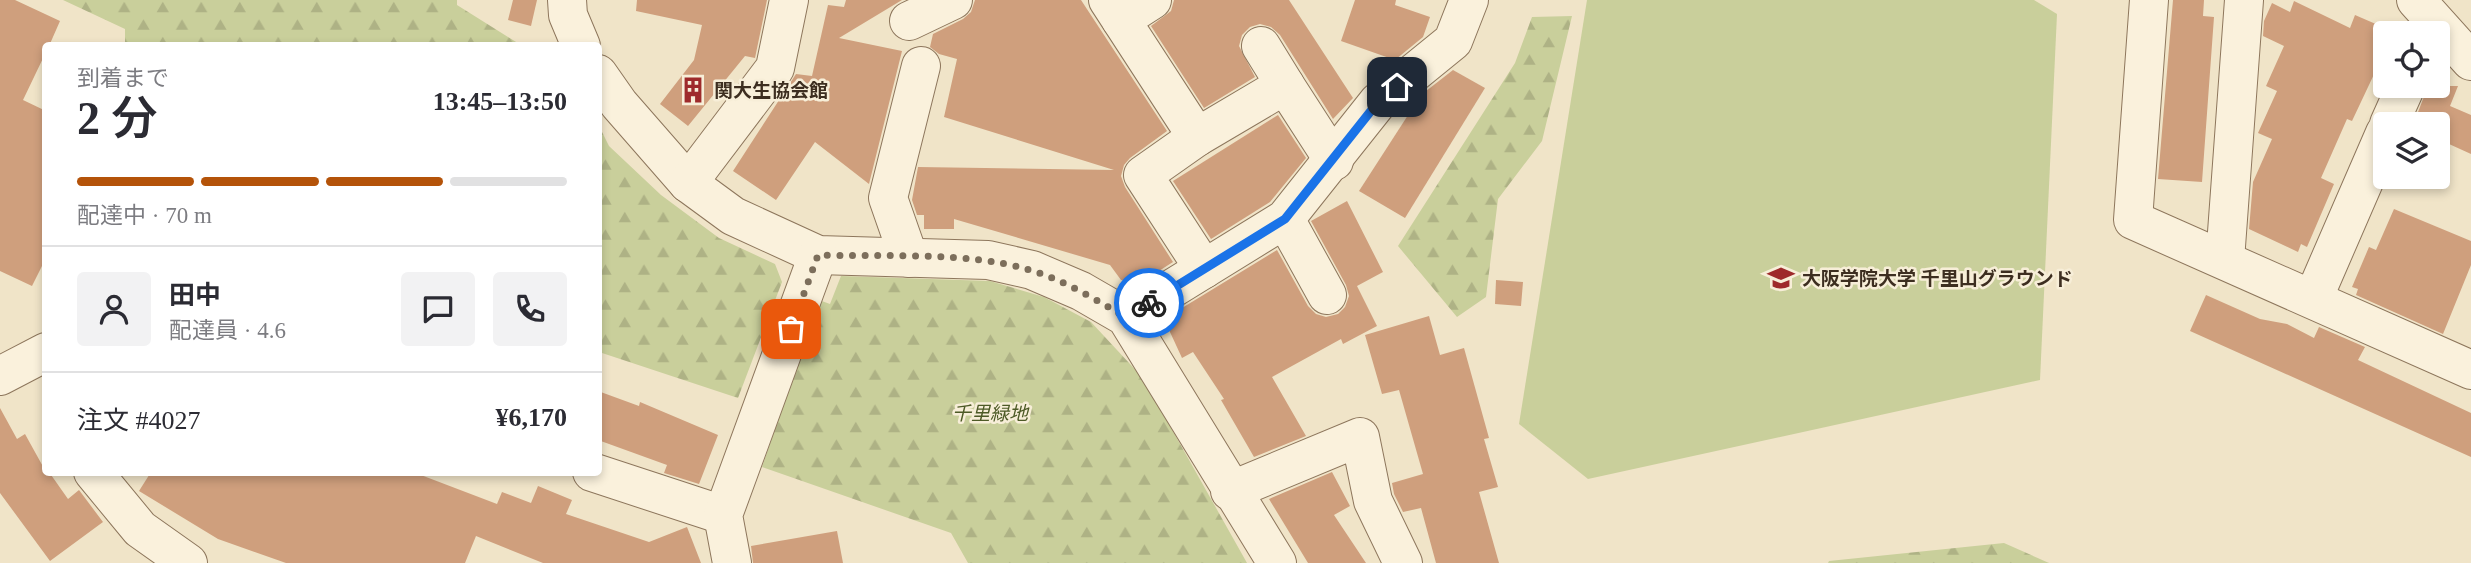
<!DOCTYPE html>
<html lang="ja">
<head>
<meta charset="utf-8">
<style>
  body { margin:0; font-family:"Times New Roman","Noto Sans JP",serif; background:#f2f2f3; color:#2b2b33; height:100vh; display:flex; flex-direction:column; font-size:26px; white-space:nowrap }
  * { box-sizing:border-box; margin:0 }
  p { font-size:23px; color:#7c7c81 }
  .icon { flex:none; width:38px; height:38px; fill:none; stroke:currentColor; stroke-width:2; stroke-linecap:round; stroke-linejoin:round }
  .map { position:relative; flex:1; overflow:hidden }
  .drawer { position:absolute; left:42px; top:42px; width:560px; height:434px; display:flex; flex-direction:column; background:#fff; border-radius:7px; box-shadow:0 4px 10px #0003 }
  .drawer>* { flex:none }
  .controls { position:absolute; left:2373px; top:21px; display:grid; gap:14px }
  .controls a { display:grid; place-items:center; width:77px; height:77px; border-radius:7px; background:#fff; box-shadow:0 4px 10px #0003; font-size:35px }
  .pin { position:absolute; display:grid; place-items:center; width:60px; height:60px; color:#fff; margin:-30px; border-radius:14px; box-shadow:0 4px 10px #0006 }
  .courier { position:absolute; display:grid; place-items:center; width:70px; height:70px; margin:-35px; border:5px solid #1a73e8; border-radius:50%; background:#fff; color:#222; box-shadow:0 2px 9px #0007 }
  .headline em { font-style:normal; font-weight:600 }
  .headline div { display:flex; flex-direction:column-reverse }
  .headline { display:flex; align-items:center; justify-content:space-between; height:119px; padding:0 35px }
  h1 { font-size:46px; font-weight:600; line-height:52px }
  .bar { display:grid; grid-template-columns:repeat(4,1fr); gap:10px 7px; align-content:center; height:84px; padding:0 35px }
  .bar i { height:9px; border-radius:5px; background:#e1e1e2 }
  .bar .active { background:#b45309 }
  .bar p { grid-column:span 4 }
  .line { display:flex; align-items:center; gap:18px; padding:0 35px; border-top:2px solid #e1e1e2 }
  .line div { flex:1 }
  .round { display:grid; place-items:center; flex:none; width:74px; height:74px; border-radius:7px; background:#f2f2f3 }
  .map>svg:first-child { display:block }
  .forest { fill:url(#forest-firs) }
  .park { fill:#c9cf9b }
  .building { fill:#cf9f7d }
  .lines { fill:none; stroke-linecap:round; stroke-linejoin:round }
  .minor-casing { stroke:#8d765c; stroke-width:40 }
  .minor { stroke:#faf1dc; stroke-width:38 }
  .done { stroke:#7c6e5b; stroke-width:7; stroke-dasharray:0 12.6 }
  .route { stroke:#1a73e8; stroke-width:9 }
  .labels { text-anchor:middle; stroke-width:5; stroke-linejoin:round; paint-order:stroke }
  .poi-label { font-size:19px; font-weight:bold; fill:#3d2e20; stroke:#f7eed8; text-anchor:start }
  .park-label { font-size:19px; font-style:italic; fill:#4d5a26; stroke:#f7eed8 }
</style>
</head>
<body>
<div class="map">
<svg width="2471" height="563" viewBox="0 0 2471 563">
  <defs>
    <pattern id="forest-firs" width="22" height="20" patternUnits="userSpaceOnUse" patternTransform="scale(1.75)"><rect width="22" height="20" fill="#c9cf9b"/><path d="M5 1l3.5 6h-7zM16 11l3.5 6h-7z" fill="#aeb285"/></pattern>
  </defs>
  <rect width="100%" height="100%" fill="#f0e4c8"/>
  <g class="forest">
    <path d="M63,0H457V5L521,45H125V29Z"/>
    <path d="M1572,16L1542,141L1498,199L1486,297L1457,317L1398,246L1515,63L1532,17Z"/>
    <path d="M598,124L609,146L661,195L719,238L775,264L782,282L738,398L599,352Z"/>
    <path d="M841,276L990,281L1044,297L1091,322L1143,378L1247,563H968L951,533L762,467L819,300L830,304Z"/>
    <path d="M2004,543L2049,563H1828L1829,561Z"/>
  </g>
  <path class="park" d="M1587,0H2034L2057,14L2040,380L1588,479L1519,424Z"/>
  <g class="building">
    <path d="M0,0H15L60,21L49,46H46V52L23,100L46,111V258L32,286L0,271Z"/>
    <path d="M513,0H537L531,26L508,20Z"/>
    <path d="M637,0H767L755,58L745,56L688,126L660,104L694,60L702,25L636,11Z"/>
    <path d="M846,0H902L839,38L902,51L869,184L815,142L776,200L733,171L796,74L812,76L828,5L844,7Z"/>
    <path d="M975,0H1081L1167,131L1130,158L1124,165L1121,176L1125,187L1173,262L1140,283L1121,280L1110,265L954,219V229H924V215H917L912,200L918,167L1114,170L944,117L957,59L939,54L930,47L933,34L963,19L971,12Z"/>
    <path d="M1174,0H1289L1353,98L1333,119L1280,35L1271,27L1260,24L1250,27L1242,35L1239,46L1255,77L1204,108L1151,26L1171,11Z"/>
    <path d="M1355,0H1396L1395,5L1430,17L1423,37L1395,60L1341,41Z"/>
    <path d="M2173,0H2204L2203,16L2214,17L2202,182L2158,179Z"/>
    <path d="M2294,1L2350,28L2355,15L2385,28V51L2352,121L2347,119L2321,178L2334,184L2307,247L2301,244L2298,252L2249,229L2253,182L2272,139L2258,133L2277,91L2266,86L2284,46L2263,36L2264,21L2272,3L2290,12Z"/>
    <path d="M1453,70L1485,88L1405,218L1359,191L1421,95Z"/>
    <path d="M2428,86H2458L2450,106L2471,115V154L2438,139L2442,131L2438,129V124L2415,120Z"/>
    <path d="M1278,115L1306,158L1270,202L1211,239L1173,181Z"/>
    <path d="M1347,201L1383,272L1357,286L1377,326L1343,344L1341,339L1272,377L1306,436L1254,457L1221,400L1224,399L1193,352L1182,358L1164,319L1277,250L1308,306L1316,314L1326,317L1338,314L1345,307L1349,296L1346,285L1311,221Z"/>
    <path d="M2394,209L2471,241V265L2443,334L2356,295L2358,289L2352,287L2369,247L2376,250Z"/>
    <path d="M1496,280L1523,282L1521,306L1495,304Z"/>
    <path d="M2206,295L2260,319L2287,324L2314,338L2319,327L2365,347L2358,360L2471,413V457L2190,331Z"/>
    <path d="M1429,316L1440,355L1464,348L1489,438L1484,439L1498,487L1479,492L1499,563H1436L1421,508L1403,512L1394,494L1392,483L1423,474L1399,390L1382,394L1365,335Z"/>
    <path d="M598,391L639,406L640,402L718,435L699,484L664,473L667,465L598,440Z"/>
    <path d="M0,408L17,439L25,434L46,472H49L68,499L79,490L103,522L50,561L0,493Z"/>
    <path d="M151,472H413L497,504L502,492L531,503L538,486L572,500L566,514L649,542L687,527L701,563H543L476,536L465,563H286L218,539L139,491Z"/>
    <path d="M1332,472L1350,506L1334,515L1366,563H1308L1269,499Z"/>
    <path d="M837,531L843,563H753L751,546Z"/>
  </g>
  <g class="lines">
    <g class="minor-casing">
      <g id="minor">
        <path d="M567,0L568,15L581,46"/>
        <path d="M1108,0L1197,137"/>
        <path d="M2149,0L2133,220L2471,370"/>
        <path d="M2416,0L2471,61"/>
        <path d="M1121,20L1152,0"/>
        <path d="M909,21L953,0"/>
        <path d="M1261,46L1285,85"/>
        <path d="M598,74L619,104L688,183L733,216L818,255L988,260L1032,270L1081,291L1126,317L1277,563"/>
        <path d="M2389,124L2406,86"/>
        <path d="M688,183L775,68L789,0"/>
        <path d="M1285,219L1327,295"/>
        <path d="M909,258L888,198L921,66"/>
        <path d="M2225,260L2244,0"/>
        <path d="M1204,269L1143,175L1197,137L1285,85L1334,161"/>
        <path d="M2313,299L2385,133"/>
        <path d="M1126,317L1285,219L1378,102L1453,41L1469,0"/>
        <path d="M0,376L46,352"/>
        <path d="M93,472L140,529L188,563"/>
        <path d="M592,472L723,515"/>
        <path d="M1230,491L1360,437L1373,501L1403,563"/>
        <path d="M732,563L723,515L818,255"/>
      </g>
    </g>
    <use href="#minor" class="minor"/>
  </g>
  <g class="lines">
    <path class="done" d="M791,329L818,255C883,257 968,251 1030,270C1064,280 1096,300 1126,317L1149,303"/>
    <path class="route" d="M1149,303L1285,219L1378,102L1397,87"/>
  </g>
  <defs>
    <g id="building-bare" transform="scale(2.1)"><path d="M-4-6H4V6H1V3H-1V6H-4ZM-2.5-4.3h1.7v1.8h-1.7ZM.8-4.3h1.7v1.8H.8ZM-2.5-1h1.7V.8h-1.7ZM.8-1h1.7V.8H.8Z" fill="#9e2a2b" stroke="#f7eed8" stroke-width="2.5" paint-order="stroke"/></g>
    <g id="university-bare" transform="scale(2.1)"><path d="M0-5L7-2L0 1L-7-2ZM-4 1L0 2.5L4 1V4Q0 6-4 4Z" fill="#9e2a2b" stroke="#f7eed8" stroke-width="2.5" paint-order="stroke"/></g>
  </defs>
  <g fill-rule="evenodd">
    <use href="#building-bare" x="693" y="90"/>
    <use href="#university-bare" x="1781" y="278"/>
  </g>
  <g class="labels">
    <g class="poi-label">
      <text x="714" y="97">関大生協会館</text>
      <text x="1802" y="285">大阪学院大学 千里山グラウンド</text>
    </g>
    <g class="park-label">
      <text x="990" y="420">千里緑地</text>
    </g>
  </g>
</svg>
<div class="controls">
<a><svg class="icon" aria-label="locate" viewBox="0 0 24 24"><circle cx="12" cy="12" r="6"/><path d="M12 2v4M12 18v4M2 12h4M18 12h4"/></svg></a>
<a><svg class="icon" aria-label="layers" viewBox="0 0 24 24"><path d="M12 4l9 5-9 5-9-5zM3 14l9 5 9-5"/></svg></a>
</div>
<div class="pin" style="left:791px;top:329px;background:#ea580c"><svg class="icon" aria-label="bag" viewBox="0 0 24 24"><path d="M5 8h14l-1 12H6zM9 8a3 3 0 0 1 6 0"/></svg></div>
<div class="pin" style="left:1397px;top:87px;background:#1f2937"><svg class="icon" aria-label="home" viewBox="0 0 24 24"><path d="M3 11l9-7 9 7M6 9v11h12V9"/></svg></div>
<div class="courier" style="left:1149px;top:303px"><svg class="icon" aria-label="bike" viewBox="0 0 24 24"><circle cx="6" cy="16" r="4"/><circle cx="18" cy="16" r="4"/><path d="M6 16l4-8h5l3 8M10 8l3 8H6M13 5h3"/></svg></div>
<section class="drawer">
<div class="headline"><div><h1>2 分</h1><p>到着まで</p></div><em>13:45–13:50</em></div>
<div class="bar"><i class="active"></i><i class="active"></i><i class="active"></i><i></i><p>配達中 · 70 m</p></div>
<div class="line" style="height:126px"><a class="round"><svg class="icon" aria-label="person" viewBox="0 0 24 24"><circle cx="12" cy="8" r="4"/><path d="M4 21q1-7 8-7t8 7"/></svg></a><div><b>田中</b><p>配達員 · 4.6</p></div><a class="round"><svg class="icon" aria-label="chat" viewBox="0 0 24 24"><path d="M4 5h16v11H9l-5 4z"/></svg></a><a class="round"><svg class="icon" aria-label="phone" viewBox="0 0 24 24"><path d="M5 4h4l2 5-3 2q2 4 5 5l2-3 5 2v4C11 20 4 13 5 4z"/></svg></a></div>
<div class="line" style="height:91px"><div>注文 #4027</div><b>¥6,170</b></div>
</section>
</div>
</body>
</html>
